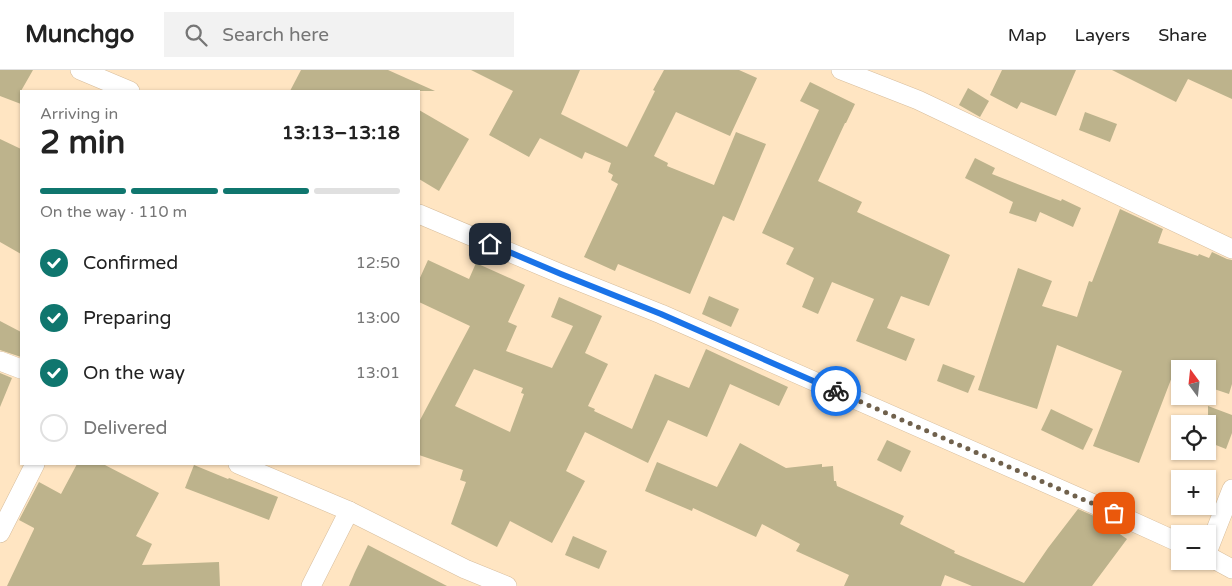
<!DOCTYPE html>
<html lang="en">
<head>
<meta charset="utf-8">
<style>
  body { margin:0; font-family:"Varela Round",sans-serif; background:#f2f2f2; color:#222; height:100vh; display:flex; flex-direction:column; font-size:19px; white-space:nowrap }
  * { box-sizing:border-box; margin:0 }
  p { font-size:16px; color:#767676 }
  .icon { flex:none; width:28px; height:28px; fill:none; stroke:currentColor; stroke-width:2; stroke-linecap:round; stroke-linejoin:round }
  .map { position:relative; flex:1; overflow:hidden }
  .panel { position:absolute; left:20px; top:20px; width:400px; height:375px; display:flex; flex-direction:column; background:#fff; border-radius:0px; box-shadow:0 1px 4px #0004 }
  .panel>* { flex:none }
  .needle { width:32px; rotate:345deg }
  .controls { position:absolute; left:1171px; top:290px; display:grid; gap:10px }
  .controls a { display:grid; place-items:center; width:45px; height:45px; border-radius:0px; background:#fff; box-shadow:0 1px 4px #0004; font-size:25px }
  .pin { position:absolute; display:grid; place-items:center; width:42px; height:42px; color:#fff; margin:-21px; border-radius:10px; box-shadow:0 2px 8px #0006 }
  .courier { position:absolute; display:grid; place-items:center; width:50px; height:50px; margin:-25px; border:4px solid #1a73e8; border-radius:50%; background:#fff; color:#222; box-shadow:0 1px 6px #0007 }
  .head em { font-style:normal; font-weight:700 }
  .head div { display:flex; flex-direction:column-reverse }
  .head { display:flex; align-items:center; justify-content:space-between; height:85px; padding:0 20px }
  h1 { font-size:32px; font-weight:700; line-height:38px }
  .bar { display:grid; grid-template-columns:repeat(4,1fr); gap:8px 5px; align-content:center; height:60px; padding:0 20px }
  .bar i { height:6px; border-radius:4px; background:#e0e0e0 }
  .bar .active { background:#0f766e }
  .bar p { grid-column:span 4 }
  ol { padding:0 20px; list-style:none }
  li { display:flex; align-items:center; gap:15px; height:55px }
  li p { margin-inline-start:auto }
  li .icon { padding:5px; border-radius:50%; background:#0f766e; color:#fff; stroke-width:4 }
  li:last-child { color:#767676 }
  li i { width:28px; height:28px; border:2px solid #e0e0e0; border-radius:50% }
  header { display:flex; align-items:center; gap:30px; box-sizing:border-box; height:70px; padding:0 25px; background:#fff; border-bottom:1px solid #e0e0e0 }
  header strong { font-size:24px }
  nav { display:flex; gap:28px; margin-inline-start:auto; font-size:18px }
  .search { width:350px; height:45px; background:#f2f2f2; display:flex; align-items:center; gap:12px; box-sizing:border-box; padding:0 18px; border-radius:0px; color:#767676; font-size:19px }
  .map>svg:first-child { display:block }
  .building { fill:#bdb38c; fill-rule:evenodd }
  .lines { fill:none; stroke-linecap:round; stroke-linejoin:round }
  .minor-casing { stroke:#d7bd9c; stroke-width:20 }
  .minor { stroke:#fff; stroke-width:19 }
  .done { stroke:#70614c; stroke-width:5; stroke-dasharray:0 9 }
  .route { stroke:#1a73e8; stroke-width:6 }
</style>
</head>
<body>
<header>
<strong>Munchgo</strong>
<div class="search"><svg class="icon" aria-label="search" viewBox="0 0 24 24"><circle cx="10" cy="10" r="6"/><path d="M15 15l6 6"/></svg>Search here</div>
<nav><a>Map</a><a>Layers</a><a>Share</a></nav>
</header>
<div class="map">
<svg width="1232" height="516" viewBox="0 0 1232 516">
  <rect width="100%" height="100%" fill="#ffe5c2"/>
  <g class="building">
    <path d="M0,0H33L21,21V34L0,26Z"/>
    <path d="M301,0H388L435,21H290Z"/>
    <path d="M471,0H580L561,44L627,77L655,21L653,20L664,0H739L757,8L730,66L676,42L654,86L668,93L667,96L714,115L736,62L766,74L734,151L723,146L690,224L618,194L615,201L584,187L618,114L611,110L613,105L608,102L611,93L585,82L582,89L540,68L529,87L489,65L513,21Z"/>
    <path d="M1002,0H1076L1056,46L1021,32L1017,39L990,25Z"/>
    <path d="M1112,0H1232V29L1188,9L1176,32Z"/>
    <path d="M810,12L855,34L846,53H845L818,111L862,132L857,142L950,185L929,236L901,226L887,258L915,269L906,291L856,271L874,229L832,212L818,244L802,237L814,208L786,194L794,178L762,163L819,40L800,31Z"/>
    <path d="M968,18L989,31L980,47L959,35Z"/>
    <path d="M419,40L469,69L439,121L419,109Z"/>
    <path d="M1085,42L1117,54L1110,72L1079,60Z"/>
    <path d="M0,69L21,79V184L0,172Z"/>
    <path d="M975,88L995,98L992,104L1061,131L1062,129L1081,138L1073,157L1040,142L1036,152L1009,143L1013,132L965,108Z"/>
    <path d="M1120,139L1163,159L1158,173L1198,186L1199,184L1209,188L1212,182L1227,189L1232,190V314L1229,324L1208,317V299H1175L1139,393L1093,376L1122,301L1057,275L1037,339L978,320L1018,198L1052,211L1042,236L1077,247L1089,211L1092,212Z"/>
    <path d="M428,190L469,209L476,193L525,215L508,252L517,256L506,281L552,298L573,256L551,247L559,227L602,246L585,283L608,294L588,336L595,339L594,341L632,359L655,304L689,318L706,279L788,317L779,336L730,314L707,367L668,350L648,393L585,362L566,401L585,411L552,473L510,451L497,477L451,454L466,412L460,410L463,400L419,385V352L470,256L419,232V210ZM474,299L523,318L521,323L524,324L510,362L455,336Z"/>
    <path d="M709,226L739,239L731,257L702,244Z"/>
    <path d="M0,251L21,262V287L0,280Z"/>
    <path d="M943,294L975,306L968,323L937,311Z"/>
    <path d="M0,303L12,308L0,337Z"/>
    <path d="M1208,336L1232,345V363L1226,379L1208,372Z"/>
    <path d="M1051,339L1093,359L1083,380L1041,360Z"/>
    <path d="M887,370L911,381L901,402L877,390Z"/>
    <path d="M740,373L786,398L822,394V397L833,396L834,411H836L837,416L904,446L900,454L955,481L954,483L1024,513L1048,478L1078,439L1094,446L1127,469L1092,516H972L945,505L941,516H844L849,505L796,481L800,474L762,454L756,467L693,438L692,441L645,421L657,392L717,417Z"/>
    <path d="M77,394H103L159,423L136,466L152,474L142,495L219,492L220,516H7L34,459V458L19,450L39,412L61,424Z"/>
    <path d="M194,395L228,409L229,408L278,427L269,450L185,418Z"/>
    <path d="M573,466L607,481L599,499L565,485Z"/>
    <path d="M368,475L447,516H349L355,502Z"/>
  </g>
  <g class="lines">
    <g class="minor-casing">
      <g id="minor">
        <path d="M80,0L130,21"/>
        <path d="M841,0L918,30L1232,179"/>
        <path d="M419,144L561,204L661,244L1114,443L1180,473"/>
        <path d="M0,291L21,299"/>
        <path d="M238,394L349,441L465,499L507,516"/>
        <path d="M0,463L35,394"/>
        <path d="M1208,480L1232,419"/>
        <path d="M1208,486L1232,499"/>
        <path d="M311,516L349,441"/>
      </g>
    </g>
    <use href="#minor" class="minor"/>
  </g>
  <g class="lines">
    <path class="done" d="M836,321L1114,443"/>
    <path class="route" d="M490,174L561,204L661,244L836,321"/>
  </g>
</svg>
<div class="controls">
<a><svg class="needle" viewBox="-14 -14 28 28"><path d="M0-13l5 13h-10z" fill="#e53935"/><path d="M0 13l5-13h-10z" fill="#767676"/></svg></a>
<a><svg class="icon" aria-label="locate" viewBox="0 0 24 24"><circle cx="12" cy="12" r="6"/><path d="M12 2v4M12 18v4M2 12h4M18 12h4"/></svg></a>
<a>+</a>
<a>−</a>
</div>
<div class="pin" style="left:1114px;top:443px;background:#ea580c"><svg class="icon" aria-label="bag" viewBox="0 0 24 24"><path d="M5 8h14l-1 12H6zM9 8a3 3 0 0 1 6 0"/></svg></div>
<div class="pin" style="left:490px;top:174px;background:#1f2937"><svg class="icon" aria-label="home" viewBox="0 0 24 24"><path d="M3 11l9-7 9 7M6 9v11h12V9"/></svg></div>
<div class="courier" style="left:836px;top:321px"><svg class="icon" aria-label="bike" viewBox="0 0 24 24"><circle cx="6" cy="16" r="4"/><circle cx="18" cy="16" r="4"/><path d="M6 16l4-8h5l3 8M10 8l3 8H6M13 5h3"/></svg></div>
<section class="panel">
<div class="head"><div><h1>2 min</h1><p>Arriving in</p></div><em>13:13–13:18</em></div>
<div class="bar"><i class="active"></i><i class="active"></i><i class="active"></i><i></i><p>On the way · 110 m</p></div>
<ol>
<li><svg class="icon" aria-label="check" viewBox="0 0 24 24"><path d="M5 12l5 5 9-10"/></svg>Confirmed<p>12:50</p></li>
<li><svg class="icon" aria-label="check" viewBox="0 0 24 24"><path d="M5 12l5 5 9-10"/></svg>Preparing<p>13:00</p></li>
<li><svg class="icon" aria-label="check" viewBox="0 0 24 24"><path d="M5 12l5 5 9-10"/></svg>On the way<p>13:01</p></li>
<li><i></i>Delivered</li>
</ol>
</section>
</div>
</body>
</html>
